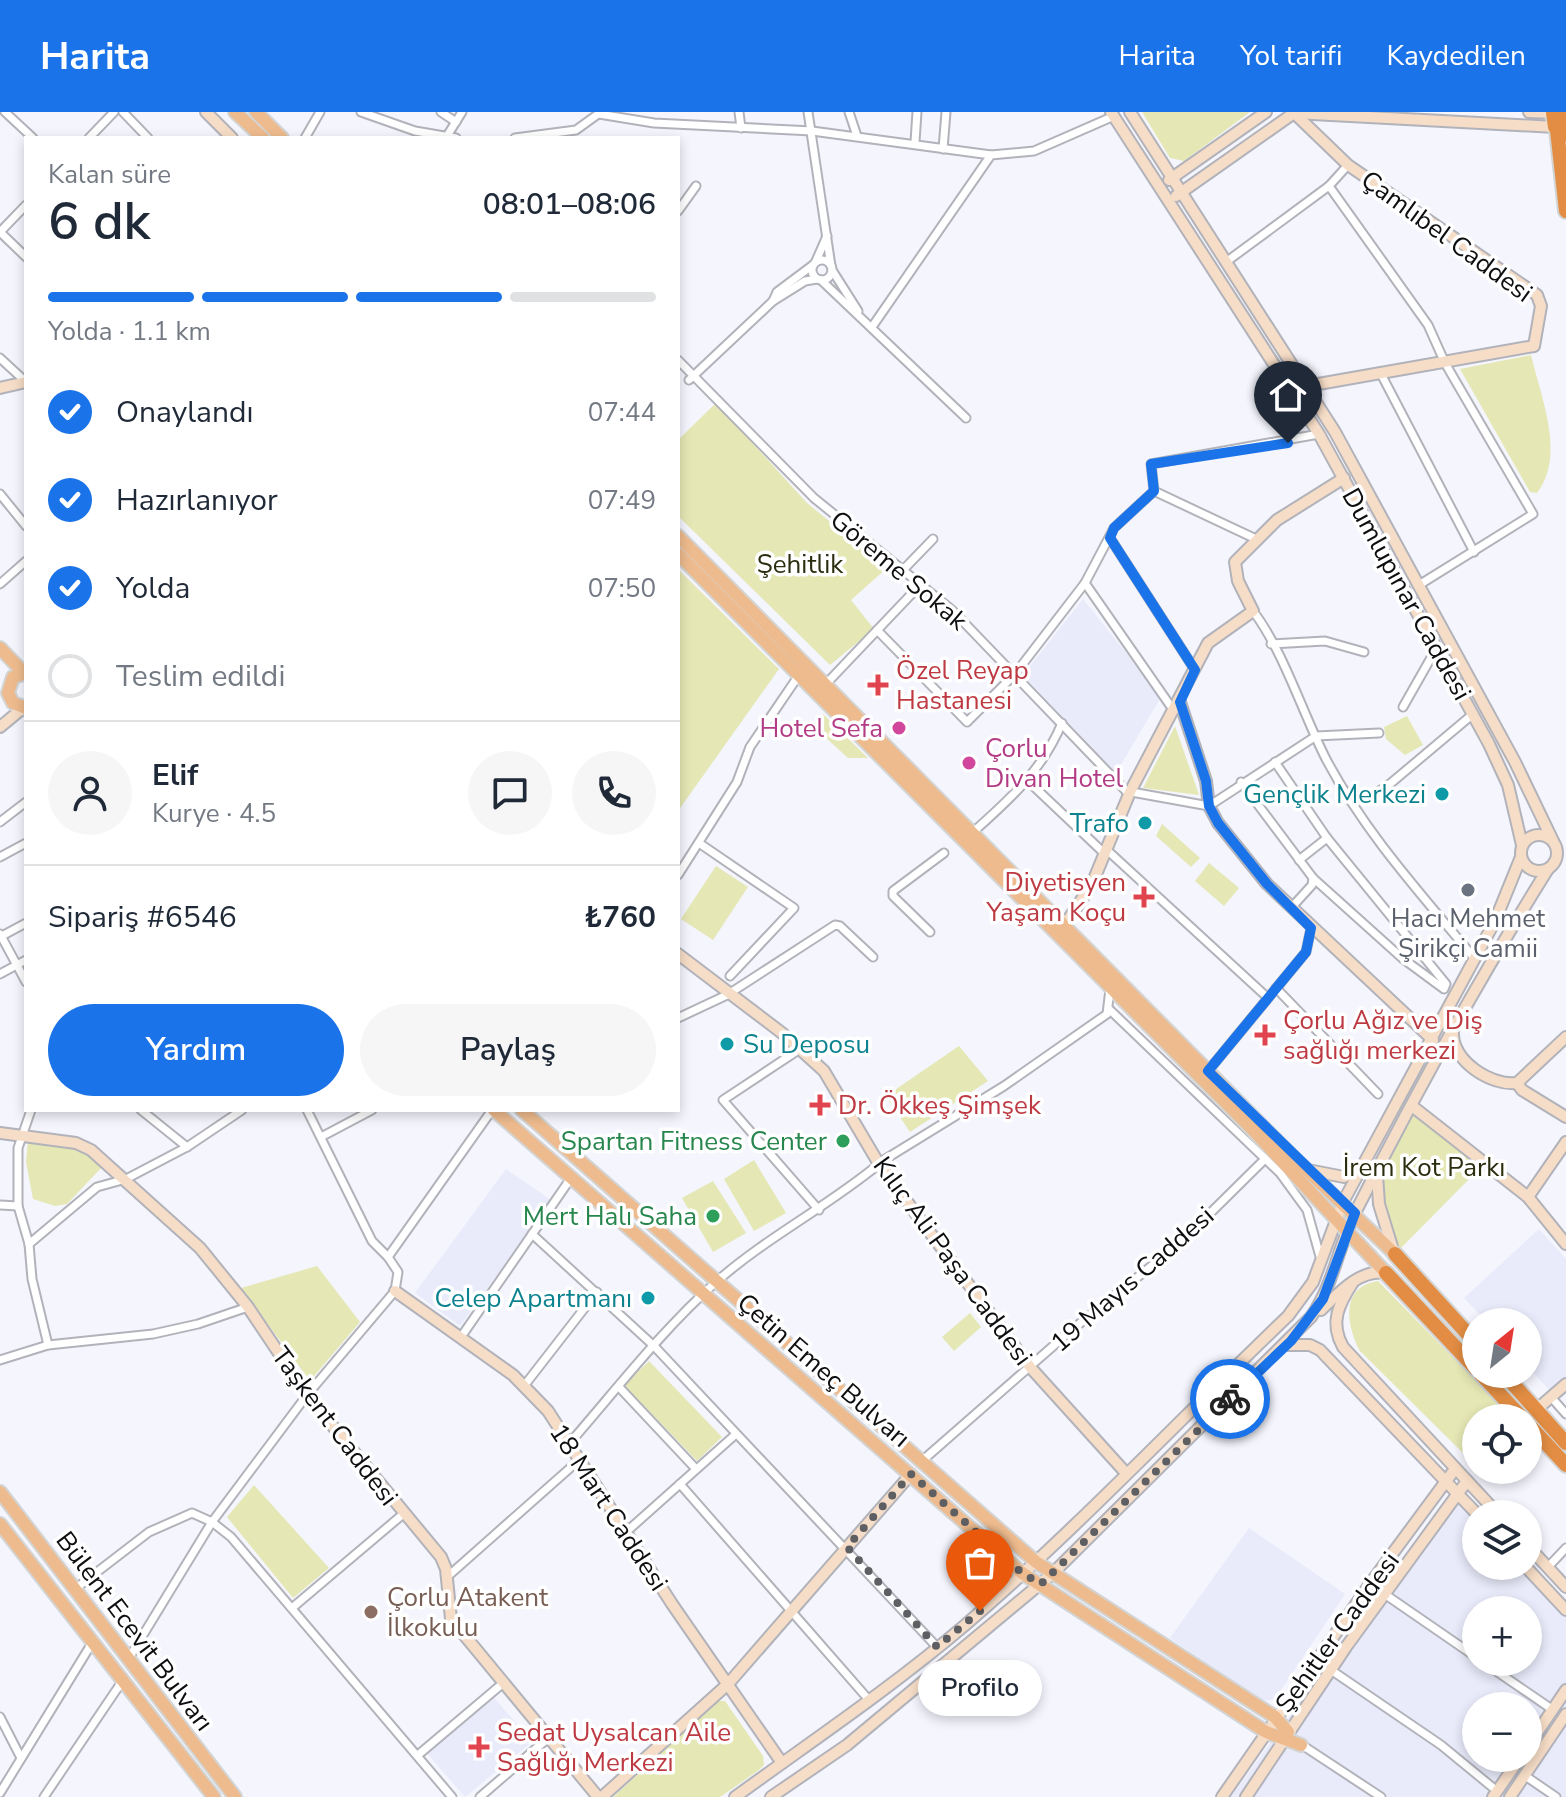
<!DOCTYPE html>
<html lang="tr">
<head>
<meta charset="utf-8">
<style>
  body { margin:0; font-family:"Nunito Sans",sans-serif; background:#f6f6f7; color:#1f2937; height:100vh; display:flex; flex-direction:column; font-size:30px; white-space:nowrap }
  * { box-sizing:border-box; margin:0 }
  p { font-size:26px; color:#747a83 }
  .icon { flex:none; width:44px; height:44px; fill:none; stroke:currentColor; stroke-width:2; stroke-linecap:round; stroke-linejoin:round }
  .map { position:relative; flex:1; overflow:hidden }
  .sheet { position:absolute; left:24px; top:24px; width:656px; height:976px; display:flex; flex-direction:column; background:#fff; border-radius:0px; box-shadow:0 4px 12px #0003 }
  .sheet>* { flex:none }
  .needle { width:52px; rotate:30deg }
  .controls { position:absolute; left:1462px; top:1196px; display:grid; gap:16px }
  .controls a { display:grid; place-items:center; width:80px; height:80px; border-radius:50%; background:#fff; box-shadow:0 4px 12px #0003; font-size:40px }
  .pin { position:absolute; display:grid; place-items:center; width:68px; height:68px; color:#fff; margin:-82px -34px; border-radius:50% 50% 50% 0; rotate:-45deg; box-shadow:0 0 8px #0007 }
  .pin .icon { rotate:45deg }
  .courier { position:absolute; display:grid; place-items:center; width:80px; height:80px; margin:-40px; border:6px solid #1a73e8; border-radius:50%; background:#fff; color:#222; box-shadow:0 2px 10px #0007 }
  .bubble { position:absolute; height:56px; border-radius:28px; background:#fff; box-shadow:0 4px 12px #0003; font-size:26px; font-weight:600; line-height:56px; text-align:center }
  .summary em { font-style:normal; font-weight:600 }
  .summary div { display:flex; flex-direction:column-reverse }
  .summary { display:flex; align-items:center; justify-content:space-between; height:136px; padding:0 24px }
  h1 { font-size:52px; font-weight:600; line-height:60px }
  .bar { display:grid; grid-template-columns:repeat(4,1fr); gap:12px 8px; align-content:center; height:96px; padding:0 24px }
  .bar i { height:10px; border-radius:6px; background:#e0e1e3 }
  .bar .active { background:#1a73e8 }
  .bar p { grid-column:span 4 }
  .line { display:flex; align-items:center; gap:20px; padding:0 24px; border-top:2px solid #e0e1e3 }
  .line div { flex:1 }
  .round { display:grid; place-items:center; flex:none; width:84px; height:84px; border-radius:42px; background:#f6f6f7 }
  ol { padding:0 24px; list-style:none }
  li { display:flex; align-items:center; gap:24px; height:88px }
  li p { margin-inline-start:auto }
  li .icon { padding:8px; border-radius:50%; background:#1a73e8; color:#fff; stroke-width:4 }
  li:last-child { color:#747a83 }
  li i { width:44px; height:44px; border:4px solid #e0e1e3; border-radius:50% }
  .button { display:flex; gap:16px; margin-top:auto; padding:16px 24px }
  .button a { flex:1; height:92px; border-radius:48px; background:#1a73e8; color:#fff; font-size:32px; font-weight:600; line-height:92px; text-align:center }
  .button a+a { background:#f6f6f7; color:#1f2937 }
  header { display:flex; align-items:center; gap:48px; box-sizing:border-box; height:112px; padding:0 40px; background:#1a73e8; color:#fff }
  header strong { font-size:38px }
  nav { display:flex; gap:44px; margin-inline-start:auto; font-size:28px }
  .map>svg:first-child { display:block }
  .built { fill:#e9ebfb; fill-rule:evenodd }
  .green { fill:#e5e8b4 }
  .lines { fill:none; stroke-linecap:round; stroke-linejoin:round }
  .street-casing { stroke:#b2b3ba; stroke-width:11 }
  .secondary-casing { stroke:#b2b3ba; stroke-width:14 }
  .primary-casing { stroke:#d3d4d4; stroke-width:16 }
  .highway-casing { stroke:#d3d4d4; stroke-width:18 }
  .street { stroke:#fff; stroke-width:7 }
  .secondary { stroke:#f6ddc7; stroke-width:10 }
  .primary { stroke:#eebb8e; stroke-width:12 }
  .highway { stroke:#e28d43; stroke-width:14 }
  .done { stroke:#5e5f63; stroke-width:8; stroke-dasharray:0 14.4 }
  .route { stroke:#1a73e8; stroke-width:10 }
  .health-dot { fill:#e0444e; stroke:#fff; stroke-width:3 }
  .hotel-dot { fill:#d1479c; stroke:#fff; stroke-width:3 }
  .culture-dot { fill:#0f9aa8; stroke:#fff; stroke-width:3 }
  .worship-dot { fill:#6b7280; stroke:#fff; stroke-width:3 }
  .leisure-dot { fill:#2e9e5b; stroke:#fff; stroke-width:3 }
  .education-dot { fill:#8d6e63; stroke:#fff; stroke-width:3 }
  .labels { text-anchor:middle; stroke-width:7; stroke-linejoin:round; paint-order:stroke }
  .street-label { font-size:26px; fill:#0d0e10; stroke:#fff }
  .park-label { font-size:26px; fill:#2c2d0e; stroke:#fff }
  .health-label { font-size:26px; fill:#be3a42; stroke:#fff; text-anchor:start }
  .hotel-label { font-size:26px; fill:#b23c85; stroke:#fff; text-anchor:end }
  .culture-label { font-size:26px; fill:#0d838f; stroke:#fff; text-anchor:end }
  .worship-label { font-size:26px; fill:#5b616d; stroke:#fff }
  .leisure-label { font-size:26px; fill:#27864d; stroke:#fff; text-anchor:end }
  .education-label { font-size:26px; fill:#785e54; stroke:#fff; text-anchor:start }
</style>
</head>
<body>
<header>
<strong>Harita</strong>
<nav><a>Harita</a><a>Yol tarifi</a><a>Kaydedilen</a></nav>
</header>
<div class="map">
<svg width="1566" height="1685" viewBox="0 0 1566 1685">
  <rect width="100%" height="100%" fill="#f4f5fd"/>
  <g class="built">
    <path d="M1083,487L1161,585L1116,661L1023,563Z"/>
    <path d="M506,1057L551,1088L460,1214L415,1181Z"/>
    <path d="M1539,1117L1566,1147V1265L1551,1280L1528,1255V1210H1487L1464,1186Z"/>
    <path d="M1457,1373L1484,1402H1476V1454H1528V1450L1566,1491V1685H1231ZM1476,1498H1528V1550H1476ZM1476,1594H1528V1646H1476Z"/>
    <path d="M1249,1416L1345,1482L1275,1587L1262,1589L1170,1526Z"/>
    <path d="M492,1583L532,1630L465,1685L426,1640Z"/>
  </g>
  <g class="green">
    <path d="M1142,0H1250L1184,49L1170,46Z"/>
    <path d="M1531,243C1541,286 1566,343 1537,381L1530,380L1460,257Z"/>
    <path d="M716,291L807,391L887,456L851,488L874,517L830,553L678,404V328Z"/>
    <path d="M678,457L779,557L678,699Z"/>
    <path d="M823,602L868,646H848L824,624Z"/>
    <path d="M1407,604L1423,633L1405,643L1386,627L1384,615Z"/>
    <path d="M1175,614L1199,683L1143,676Z"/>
    <path d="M1162,712L1200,746L1191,755L1156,724Z"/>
    <path d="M1209,751L1239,776L1224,794L1195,769Z"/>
    <path d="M716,754L748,775L713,828L681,807Z"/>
    <path d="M959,934L988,969L910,1020L886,984Z"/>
    <path d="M1412,994L1486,1050L1395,1142L1382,1102L1377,1059Z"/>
    <path d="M28,1028C58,1031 82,1031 103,1054L67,1092L55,1094L33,1087L26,1050Z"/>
    <path d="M754,1048L786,1101L754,1119L724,1067Z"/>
    <path d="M713,1069L746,1121L713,1140L682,1086Z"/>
    <path d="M317,1154L360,1210L310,1269L241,1176Z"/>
    <path d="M1378,1169L1512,1306H1476V1334L1466,1344L1360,1239C1347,1214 1339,1175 1378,1169Z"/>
    <path d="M970,1201L981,1215L954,1239L942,1225Z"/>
    <path d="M649,1249L722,1325L697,1349L624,1273Z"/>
    <path d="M254,1373L329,1456L293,1486L227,1405Z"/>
    <path d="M718,1589H725L763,1644L764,1653L759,1658L720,1685H613Z"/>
  </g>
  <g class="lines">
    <g class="street-casing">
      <g id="street">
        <path d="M5,0L33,26"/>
        <path d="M123,0L148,26"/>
        <path d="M361,0L415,19L456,26"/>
        <path d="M441,0L456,10"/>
        <path d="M739,0L741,16"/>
        <path d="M808,0L831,154"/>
        <path d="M849,0L857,24"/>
        <path d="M599,2L654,11L812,19L991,43"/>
        <path d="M447,24L462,0"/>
        <path d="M89,26L114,0"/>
        <path d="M305,26L320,0"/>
        <path d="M515,26L576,18L601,0"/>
        <path d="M915,30L917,0"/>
        <path d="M943,37L946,0"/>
        <path d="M1329,74L1428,213L1445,251L1533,402L1419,473"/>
        <path d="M678,99L696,74"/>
        <path d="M0,120L26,93"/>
        <path d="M0,120L26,145"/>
        <circle cx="822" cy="158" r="10"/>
        <path d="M816,149L827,124"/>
        <path d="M1226,150L1329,74L1348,53"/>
        <path d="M832,158L858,199"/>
        <path d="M821,168L966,306"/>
        <path d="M773,189L805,169L817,167"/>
        <path d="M872,215L991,43L1034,39L1114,4"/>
        <path d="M0,246L26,270"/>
        <path d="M678,248L814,386L952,498L1126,679L1209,694L1316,624L1379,621"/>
        <path d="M1380,260L1474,440"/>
        <path d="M689,268L773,189L777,180L813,153"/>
        <path d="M1154,379L1256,427"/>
        <path d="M0,382L26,414"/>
        <path d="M1110,426L1195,558"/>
        <path d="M903,458L933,427"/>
        <path d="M1085,471L1174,599"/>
        <path d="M0,472L26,449"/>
        <path d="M1253,499C1283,538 1303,602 1326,647C1365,721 1422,783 1475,847"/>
        <path d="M877,518L967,610L1015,562L1085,471L1114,416L1154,379L1151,352L1319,322"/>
        <path d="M1271,532L1325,529L1364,540"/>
        <path d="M825,573L921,472"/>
        <path d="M1403,595L1432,544L1440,542"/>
        <path d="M1275,650L1327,726L1446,872L1444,877L1402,846L1313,766"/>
        <path d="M1028,669L1105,742"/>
        <path d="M1241,670L1313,766L1312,773L1291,796"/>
        <path d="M1349,687L1378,680L1391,671L1473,602"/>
        <path d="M0,710L26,690"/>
        <path d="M972,721C1009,688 1042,659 1062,611"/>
        <path d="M699,731L794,796L730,864"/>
        <path d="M1107,738L1268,886"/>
        <path d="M0,745L26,731"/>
        <path d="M1299,748L1327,726"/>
        <path d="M678,763L737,670L750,635L799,563"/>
        <path d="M930,820L893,784V779L944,741"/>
        <path d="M0,822L26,870"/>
        <path d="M0,825L26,811"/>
        <path d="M0,862L26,848"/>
        <path d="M1276,876L1378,982"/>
        <path d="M1110,898L1280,1061L1307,1098L1321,1148"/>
        <path d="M678,906L727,883L835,813L840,814L873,845"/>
        <path d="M800,937L723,988L819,1098"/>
        <path d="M1208,959L1306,840L1311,816"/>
        <path d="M31,998L18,1036V1094L29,1132L32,1167L48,1233"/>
        <path d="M141,998L187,1035"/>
        <path d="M307,998L372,1129L388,1145"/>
        <path d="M321,1025L372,998"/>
        <path d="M879,1051L1004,974L1107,902L1110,877"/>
        <path d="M0,1093L18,1094"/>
        <path d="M532,1122L654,1234L937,1535"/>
        <path d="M29,1132L97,1075L126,1067L187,1035L242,998"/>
        <path d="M461,1225L571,1066"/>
        <path d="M0,1248L48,1233L153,1222L198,1212L248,1195"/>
        <path d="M524,1274L597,1180"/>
        <path d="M619,1275L696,1357"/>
        <path d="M1551,1285L1566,1302"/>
        <path d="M568,1333C616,1278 662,1218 716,1170C767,1125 827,1095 879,1052"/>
        <path d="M923,1348L1068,1221L1180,1131L1265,1047"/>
        <path d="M680,1372L869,1588"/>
        <path d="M625,1421L736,1322"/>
        <path d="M1548,1455L1566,1436"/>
        <path d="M447,1465L578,1349"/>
        <path d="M75,1477L149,1420L192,1401L212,1410L231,1425L452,1685"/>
        <path d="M1386,1483L1476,1545"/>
        <path d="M292,1496L402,1403"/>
        <path d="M129,1546L212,1410L307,1283L395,1179L398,1160L388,1145L492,998"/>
        <path d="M1483,1550L1553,1598"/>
        <path d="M1331,1558L1441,1633L1497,1679"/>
        <path d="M0,1605L21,1646"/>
        <path d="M1299,1631L1381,1685"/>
        <path d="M418,1643L502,1572"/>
        <path d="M1524,1663L1556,1685"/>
        <path d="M0,1681L92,1531"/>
        <path d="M44,1685L123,1568"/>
        <path d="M480,1685L547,1627"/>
      </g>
    </g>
    <g class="secondary-casing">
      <g id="secondary">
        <path d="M206,0L232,26"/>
        <path d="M1111,0L1319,322L1489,632L1508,673L1522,733"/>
        <path d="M1130,0L1335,320L1515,650L1553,729"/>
        <path d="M1293,0L1348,53L1537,183L1541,194L1534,234L1307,274"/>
        <path d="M1529,0L1552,1"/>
        <path d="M1169,68L1266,0"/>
        <path d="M1176,84L1294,1L1555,15"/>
        <path d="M0,276L26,270"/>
        <path d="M1180,590L1206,669L1209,694L1218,711L1267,772L1433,928"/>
        <path d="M0,615L23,596"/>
        <circle cx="1539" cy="741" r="18"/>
        <path d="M1064,814L1092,772L1130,680L1208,531L1253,499L1238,469L1235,450L1277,408L1344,366"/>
        <path d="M678,842L782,921L824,959L879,1052L1030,1255L1125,1360"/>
        <path d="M1453,921C1452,949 1491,974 1517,971L1522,978L1566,1005"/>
        <path d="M1517,971L1566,925"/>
        <path d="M1412,994L1528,1085L1566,1132"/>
        <path d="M0,1021L76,1031L91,1038L200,1136L248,1195L307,1283L441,1445L446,1457L451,1507L598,1685"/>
        <path d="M1308,1058L1344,1065L1358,1058"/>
        <path d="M1377,1063L1379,1092L1394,1141"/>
        <path d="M1528,1085L1566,1030"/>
        <path d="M1353,1170C1339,1192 1329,1210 1343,1235L1498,1402"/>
        <path d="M395,1179L513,1263L548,1299L672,1492L782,1651"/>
        <path d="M1321,1198C1339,1181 1359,1157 1386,1161"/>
        <path d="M1288,1233H1310L1320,1238L1477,1402"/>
        <path d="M1536,1298L1566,1272"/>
        <path d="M1528,1434L1566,1475"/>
        <path d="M1525,1454L1566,1498"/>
        <path d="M1528,1634L1566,1578"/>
        <path d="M602,1685L728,1572L911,1362"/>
        <path d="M735,1685C812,1629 891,1576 964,1514C1077,1417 1180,1307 1288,1204L1313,1170L1343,1090L1495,809L1521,745"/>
        <path d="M771,1685L847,1633L1052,1462L1311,1205C1334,1172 1338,1134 1356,1099C1415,982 1479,867 1548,757"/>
        <path d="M1222,1685L1370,1472L1455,1357"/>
        <path d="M1246,1685L1346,1535L1467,1369"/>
        <path d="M1493,1685L1520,1646"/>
        <path d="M1510,1685L1566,1602"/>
      </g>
    </g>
    <g class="primary-casing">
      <g id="primary">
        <path d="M235,0L263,26"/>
        <path d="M256,0L282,26"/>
        <path d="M678,424L1294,1046L1395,1142"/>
        <path d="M678,442L1252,1017L1386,1161"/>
        <path d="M0,536L24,561"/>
        <path d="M26,561L13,565L8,581L13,591L26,596"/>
        <path d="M494,998L1022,1461L1266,1620L1301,1633"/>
        <path d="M522,998L1036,1450L1275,1605L1288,1620"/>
        <path d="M0,1380L235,1685"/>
        <path d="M0,1412L214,1685"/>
      </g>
    </g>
    <g class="highway-casing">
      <g id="highway">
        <path d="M1553,0L1555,15L1563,23"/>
        <path d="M1564,0L1566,15"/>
        <path d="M1557,18L1566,99"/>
        <path d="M1395,1142L1476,1231"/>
        <path d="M1386,1161L1476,1257"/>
        <path d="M1481,1262L1522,1306"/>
        <path d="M1504,1262L1566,1331"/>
        <path d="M1528,1312L1566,1353"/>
      </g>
    </g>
    <use href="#street" class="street"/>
    <use href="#secondary" class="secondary"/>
    <use href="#primary" class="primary"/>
    <use href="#highway" class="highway"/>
  </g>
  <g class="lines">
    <path class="done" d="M980,1499L937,1535L847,1435L911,1362L1022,1461L1041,1472L1230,1287"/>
    <path class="route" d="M1230,1287L1291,1229L1323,1187L1355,1101L1208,959L1306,840L1311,816L1267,772L1218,711L1209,694L1206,669L1180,590L1195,558L1110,426L1114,416L1154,379L1151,352L1288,331"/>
  </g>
  <g class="health-dot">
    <path d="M874 561h8v8h8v8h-8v8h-8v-8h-8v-8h8z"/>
    <path d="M1140 773h8v8h8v8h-8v8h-8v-8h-8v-8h8z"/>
    <path d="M1261 911h8v8h8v8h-8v8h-8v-8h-8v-8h8z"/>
    <path d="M816 981h8v8h8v8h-8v8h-8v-8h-8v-8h8z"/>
    <path d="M475 1623h8v8h8v8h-8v8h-8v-8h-8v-8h8z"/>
  </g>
  <g class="hotel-dot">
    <circle cx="899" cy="616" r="8"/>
    <circle cx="969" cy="651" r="8"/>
  </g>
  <g class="culture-dot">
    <circle cx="1442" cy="682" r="8"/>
    <circle cx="1145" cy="711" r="8"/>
    <circle cx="727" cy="932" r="8"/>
    <circle cx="648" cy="1186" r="8"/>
  </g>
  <circle class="worship-dot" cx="1468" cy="778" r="8"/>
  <g class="leisure-dot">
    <circle cx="843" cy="1029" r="8"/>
    <circle cx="713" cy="1104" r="8"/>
  </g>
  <circle class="education-dot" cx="371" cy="1500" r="8"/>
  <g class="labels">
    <g class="street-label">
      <text transform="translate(1447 124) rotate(36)" y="9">Çamlıbel Caddesi</text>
      <text transform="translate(899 458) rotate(40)" y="9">Göreme Sokak</text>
      <text transform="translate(1407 482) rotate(61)" y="9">Dumlupınar Caddesi</text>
      <text transform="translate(953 1149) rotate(54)" y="9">Kılıç Ali Paşa Caddesi</text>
      <text transform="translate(1132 1167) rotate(-41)" y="9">19 Mayıs Caddesi</text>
      <text transform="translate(824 1258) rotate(41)" y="9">Çetin Emeç Bulvarı</text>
      <text transform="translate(335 1314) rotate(53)" y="9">Taşkent Caddesi</text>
      <text transform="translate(609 1395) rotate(57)" y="9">18 Mart Caddesi</text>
      <text transform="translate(135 1519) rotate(53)" y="9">Bülent Ecevit Bulvarı</text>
      <text transform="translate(1337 1520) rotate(-54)" y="9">Şehitler Caddesi</text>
    </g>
    <g class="park-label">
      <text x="800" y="461">Şehitlik</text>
      <text x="1424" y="1064">İrem Kot Parkı</text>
    </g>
    <g class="health-label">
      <text x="896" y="567">Özel Reyap<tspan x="896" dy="30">Hastanesi</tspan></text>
      <text x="1126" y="779" text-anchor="end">Diyetisyen<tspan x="1126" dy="30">Yaşam Koçu</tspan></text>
      <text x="1283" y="917">Çorlu Ağız ve Diş<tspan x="1283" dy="30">sağlığı merkezi</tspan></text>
      <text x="838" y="1002">Dr. Ökkeş Şimşek</text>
      <text x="497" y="1629">Sedat Uysalcan Aile<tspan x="497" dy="30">Sağlığı Merkezi</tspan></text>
    </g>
    <g class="hotel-label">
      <text x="883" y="625">Hotel Sefa</text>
      <text x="985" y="645" text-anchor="start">Çorlu<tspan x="985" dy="30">Divan Hotel</tspan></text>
    </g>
    <g class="culture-label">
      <text x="1426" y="691">Gençlik Merkezi</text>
      <text x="1129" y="720">Trafo</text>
      <text x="743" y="941" text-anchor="start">Su Deposu</text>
      <text x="632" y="1195">Celep Apartmanı</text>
    </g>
    <g class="worship-label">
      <text x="1468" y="815">Hacı Mehmet<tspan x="1468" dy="30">Şirikçi Camii</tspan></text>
    </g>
    <g class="leisure-label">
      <text x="827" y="1038">Spartan Fitness Center</text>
      <text x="697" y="1113">Mert Halı Saha</text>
    </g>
    <g class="education-label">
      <text x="387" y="1494">Çorlu Atakent<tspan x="387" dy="30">İlkokulu</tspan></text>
    </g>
  </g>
</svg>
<div class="controls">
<a><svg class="needle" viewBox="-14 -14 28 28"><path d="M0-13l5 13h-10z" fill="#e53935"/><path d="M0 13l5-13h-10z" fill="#747a83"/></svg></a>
<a><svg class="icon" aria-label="locate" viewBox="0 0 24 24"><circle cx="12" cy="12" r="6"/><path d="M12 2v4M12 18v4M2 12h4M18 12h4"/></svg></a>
<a><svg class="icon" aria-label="layers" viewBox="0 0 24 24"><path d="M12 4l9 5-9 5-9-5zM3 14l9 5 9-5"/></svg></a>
<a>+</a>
<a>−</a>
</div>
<div class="pin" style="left:980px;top:1499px;background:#ea580c"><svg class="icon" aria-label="bag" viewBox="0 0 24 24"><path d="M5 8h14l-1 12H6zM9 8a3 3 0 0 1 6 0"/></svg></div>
<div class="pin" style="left:1288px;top:331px;background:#1f2937"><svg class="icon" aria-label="home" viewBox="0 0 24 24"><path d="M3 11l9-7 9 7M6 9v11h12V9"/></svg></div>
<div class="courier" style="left:1230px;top:1287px"><svg class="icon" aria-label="bike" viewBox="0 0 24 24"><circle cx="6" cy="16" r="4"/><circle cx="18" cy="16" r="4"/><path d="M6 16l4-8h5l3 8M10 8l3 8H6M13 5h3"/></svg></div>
<div class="bubble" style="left:918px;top:1548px;width:124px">Profilo</div>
<section class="sheet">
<div class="summary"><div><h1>6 dk</h1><p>Kalan süre</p></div><em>08:01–08:06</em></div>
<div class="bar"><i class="active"></i><i class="active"></i><i class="active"></i><i></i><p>Yolda · 1.1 km</p></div>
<ol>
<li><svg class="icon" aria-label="check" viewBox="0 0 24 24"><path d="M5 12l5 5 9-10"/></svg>Onaylandı<p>07:44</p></li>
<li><svg class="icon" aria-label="check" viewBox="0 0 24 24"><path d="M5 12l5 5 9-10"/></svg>Hazırlanıyor<p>07:49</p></li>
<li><svg class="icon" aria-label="check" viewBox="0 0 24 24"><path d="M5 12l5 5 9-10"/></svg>Yolda<p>07:50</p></li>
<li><i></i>Teslim edildi</li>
</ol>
<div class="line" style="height:144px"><a class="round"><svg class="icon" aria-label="person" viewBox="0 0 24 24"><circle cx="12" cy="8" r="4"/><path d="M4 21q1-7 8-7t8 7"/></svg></a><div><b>Elif</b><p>Kurye · 4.5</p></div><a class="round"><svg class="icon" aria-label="chat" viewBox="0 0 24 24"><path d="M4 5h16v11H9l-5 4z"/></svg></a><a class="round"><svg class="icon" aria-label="phone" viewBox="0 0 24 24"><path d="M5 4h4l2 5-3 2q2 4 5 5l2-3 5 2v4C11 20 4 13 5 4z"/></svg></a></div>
<div class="line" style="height:104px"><div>Sipariş #6546</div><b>₺760</b></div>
<div class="button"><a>Yardım</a><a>Paylaş</a></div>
</section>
</div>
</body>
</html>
